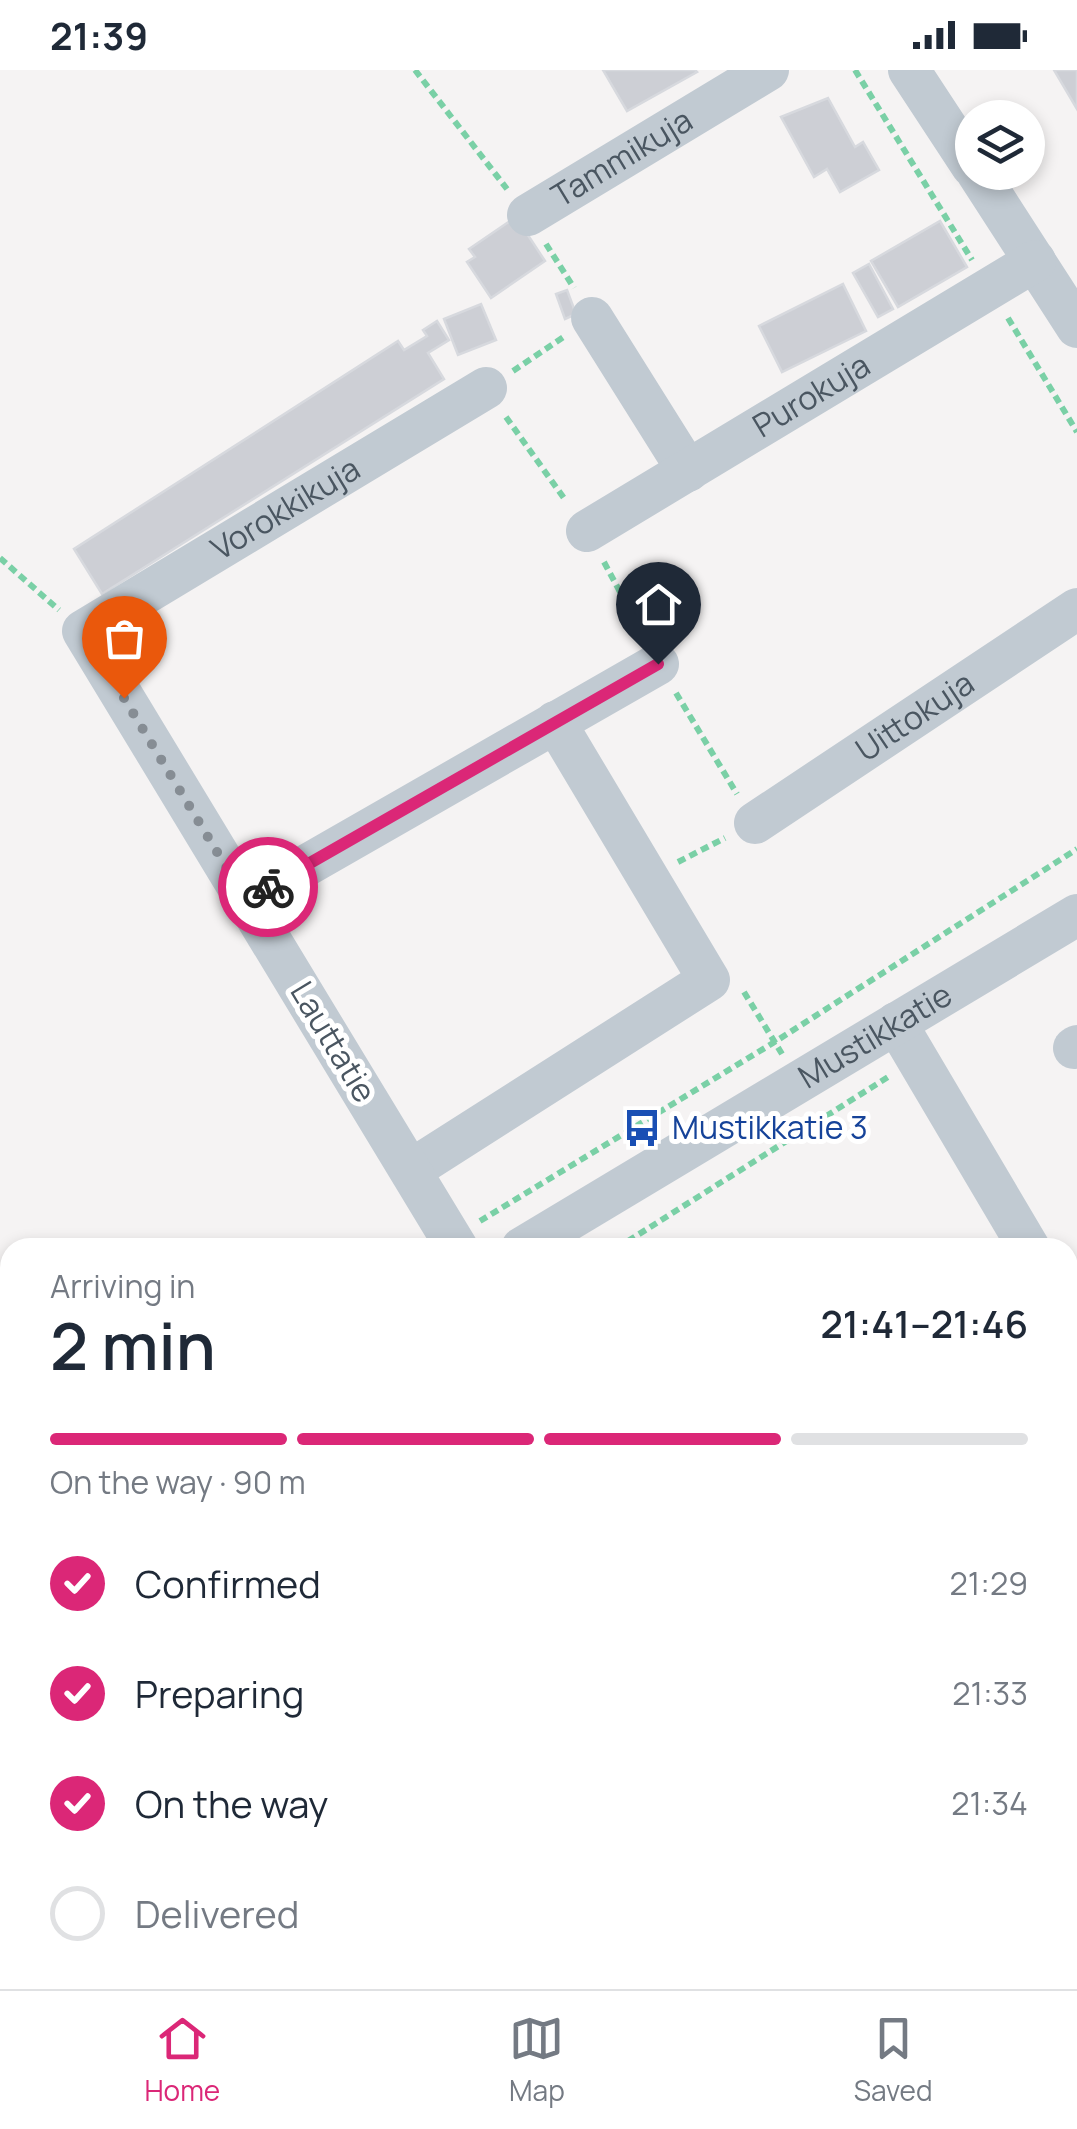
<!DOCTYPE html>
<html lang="en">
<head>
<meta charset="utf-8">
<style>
  body { margin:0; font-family:Manrope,sans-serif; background:#f6f6f7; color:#1f2937; height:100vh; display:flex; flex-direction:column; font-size:38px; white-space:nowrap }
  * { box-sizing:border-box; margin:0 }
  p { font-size:32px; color:#747a83 }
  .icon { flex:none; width:55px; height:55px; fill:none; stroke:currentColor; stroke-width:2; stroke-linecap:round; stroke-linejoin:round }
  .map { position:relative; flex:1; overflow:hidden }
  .panel { position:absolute; left:0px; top:1168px; width:1078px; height:752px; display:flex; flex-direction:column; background:#fff; border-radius:30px 30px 0 0; box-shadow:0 5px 15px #0003 }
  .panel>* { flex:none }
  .controls { position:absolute; left:955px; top:30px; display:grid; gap:20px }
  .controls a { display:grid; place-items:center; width:90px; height:90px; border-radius:50%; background:#fff; box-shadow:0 5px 15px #0003; font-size:50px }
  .pin { position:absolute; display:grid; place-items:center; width:85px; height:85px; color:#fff; margin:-102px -42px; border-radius:50% 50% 50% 0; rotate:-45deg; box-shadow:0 0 10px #0007 }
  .pin .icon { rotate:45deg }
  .courier { position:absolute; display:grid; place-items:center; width:100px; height:100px; margin:-50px; border:8px solid #db2777; border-radius:50%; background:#fff; color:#222; box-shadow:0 2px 12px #0007 }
  .head em { font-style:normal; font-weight:600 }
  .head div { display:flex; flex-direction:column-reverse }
  .head { display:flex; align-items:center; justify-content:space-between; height:170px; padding:0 50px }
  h1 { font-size:65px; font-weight:600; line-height:75px }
  .bar { display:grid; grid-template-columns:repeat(4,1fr); gap:15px 10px; align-content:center; height:120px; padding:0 50px }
  .bar i { height:12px; border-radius:8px; background:#e0e1e3 }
  .bar .current { background:#db2777 }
  .bar p { grid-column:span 4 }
  ol { padding:0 50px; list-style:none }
  li { display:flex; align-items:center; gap:30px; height:110px }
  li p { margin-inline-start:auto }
  li .icon { padding:10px; border-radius:50%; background:#db2777; color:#fff; stroke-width:4 }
  li:last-child { color:#747a83 }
  li i { width:55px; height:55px; border:5px solid #e0e1e3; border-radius:50% }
  .status { display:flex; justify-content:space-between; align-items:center; height:70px; padding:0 50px; background:#fff; direction:ltr }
  .status svg { height:28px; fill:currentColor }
  .dock { display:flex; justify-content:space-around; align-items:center; height:140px; border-top:2px solid #e0e1e3; background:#fff; font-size:28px; color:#747a83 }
  .dock a { display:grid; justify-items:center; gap:5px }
  .dock .current { color:#db2777 }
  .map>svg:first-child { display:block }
  .building { fill:#cdcfd5; stroke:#d7d9de; stroke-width:2.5 }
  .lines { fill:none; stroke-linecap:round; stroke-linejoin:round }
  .path { stroke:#7ad0a6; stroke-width:6; stroke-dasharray:8 5; stroke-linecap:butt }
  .minor { stroke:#c1cad2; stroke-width:42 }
  .done { stroke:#868d94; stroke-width:10; stroke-dasharray:0 18 }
  .route { stroke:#db2777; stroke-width:12 }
  .labels { text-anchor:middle; stroke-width:10; stroke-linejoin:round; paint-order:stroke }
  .street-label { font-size:32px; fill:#4a5661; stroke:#fff }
  .transit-label { font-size:32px; fill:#164399; stroke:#fff; text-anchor:start }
</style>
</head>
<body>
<div class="status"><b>21:39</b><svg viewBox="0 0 49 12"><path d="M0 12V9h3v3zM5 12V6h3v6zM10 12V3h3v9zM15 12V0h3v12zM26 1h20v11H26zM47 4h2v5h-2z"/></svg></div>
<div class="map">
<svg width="1077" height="1919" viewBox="0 0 1077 1919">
  <rect width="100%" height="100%" fill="#f5f3f3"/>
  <g class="building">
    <path d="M603,0H695L697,2L627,41Z"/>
    <path d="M1054,0H1077V39Z"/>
    <path d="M828,28L855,77L863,72L879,100L840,122L827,99L814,107L781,47Z"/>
    <path d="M516,147L545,191L491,228L467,192L475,187L469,179Z"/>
    <path d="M940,151L967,197L898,237L871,191Z"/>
    <path d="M869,194L893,239L878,247L853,203Z"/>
    <path d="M843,214L866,261L782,302L759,256Z"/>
    <path d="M567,220L576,244L565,249L556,224Z"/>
    <path d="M481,234L496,270L458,285L444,249Z"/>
    <path d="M437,251L449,270L428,283L444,309L102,524L74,479L398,271L404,280L427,266L423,260Z"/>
  </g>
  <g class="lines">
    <g class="path">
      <path d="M415,0L507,119"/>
      <path d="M855,0L972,190"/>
      <path d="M546,174L574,218"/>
      <path d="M1008,248L1077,362"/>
      <path d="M513,301L565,266"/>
      <path d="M506,347L566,431"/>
      <path d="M0,488L59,540"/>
      <path d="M604,492L643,565"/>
      <path d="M676,623L737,724"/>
      <path d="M678,792L725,768"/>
      <path d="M744,922L782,984"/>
      <path d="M480,1151L773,973L1077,779"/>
      <path d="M617,1178L888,1007"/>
      <path d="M0,1438L10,1432"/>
      <path d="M1068,1709L1077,1702"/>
    </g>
    <g class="minor">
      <path d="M909,0L972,96"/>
      <path d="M977,102L1077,257"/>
      <path id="s1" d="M528,145L768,0"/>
      <path d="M592,248L688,401"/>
      <path id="s2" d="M587,461L1035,191"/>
      <path id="s3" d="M755,753L1077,539"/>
      <path d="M246,830L658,594"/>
      <path d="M896,953L1029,1178"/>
      <path d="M1074,978L1077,976"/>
      <path d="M411,1100L709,910L555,652"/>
      <path id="s4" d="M457,1178L83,561L486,318"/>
      <path id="s5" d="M522,1178L1077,845"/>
      <path d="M1068,1239L1077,1254"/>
      <path d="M0,1487L10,1481"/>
      <path d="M1068,1507L1077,1501"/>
      <path d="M0,1790L10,1811"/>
      <path d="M58,1910L62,1919"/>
      <path d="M741,1919L756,1910"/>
    </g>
  </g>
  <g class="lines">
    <path class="done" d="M124,628L246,830L268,817"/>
    <path class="route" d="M268,817L658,594"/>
  </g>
  <defs>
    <g id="bus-bare" transform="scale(3)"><path d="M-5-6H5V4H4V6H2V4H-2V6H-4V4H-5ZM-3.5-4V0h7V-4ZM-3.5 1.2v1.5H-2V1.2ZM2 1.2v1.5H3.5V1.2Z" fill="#1a4fb4" stroke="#fff" stroke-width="2.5" paint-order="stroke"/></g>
  </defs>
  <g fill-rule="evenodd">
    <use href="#bus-bare" x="642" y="1058"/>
  </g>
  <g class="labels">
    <g class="street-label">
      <text dy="11" stroke="none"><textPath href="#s1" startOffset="110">Tammikuja</textPath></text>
      <text dy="11" stroke="none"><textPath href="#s2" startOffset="262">Purokuja</textPath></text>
      <text dy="11" stroke="none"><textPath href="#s4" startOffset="958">Vorokkikuja</textPath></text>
      <text dy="11" stroke="none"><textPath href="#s3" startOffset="192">Uittokuja</textPath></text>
      <text dy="11" stroke="none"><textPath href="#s5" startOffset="412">Mustikkatie</textPath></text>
      <text transform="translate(333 972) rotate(59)" y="11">Lauttatie</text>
    </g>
    <g class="transit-label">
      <text x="672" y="1069">Mustikkatie 3</text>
    </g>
  </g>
</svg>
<div class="controls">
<a><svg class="icon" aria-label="layers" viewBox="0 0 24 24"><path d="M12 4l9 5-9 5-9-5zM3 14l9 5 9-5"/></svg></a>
</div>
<div class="pin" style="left:124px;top:628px;background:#ea580c"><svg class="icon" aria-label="bag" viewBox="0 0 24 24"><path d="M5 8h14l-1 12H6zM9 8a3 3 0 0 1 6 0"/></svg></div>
<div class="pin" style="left:658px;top:594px;background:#1f2937"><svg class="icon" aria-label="home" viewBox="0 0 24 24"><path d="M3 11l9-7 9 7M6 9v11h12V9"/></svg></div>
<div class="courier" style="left:268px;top:817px"><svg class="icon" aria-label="bike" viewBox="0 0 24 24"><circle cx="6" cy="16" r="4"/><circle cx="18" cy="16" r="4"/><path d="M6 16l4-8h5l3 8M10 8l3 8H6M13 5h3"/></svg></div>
<section class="panel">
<div class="head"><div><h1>2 min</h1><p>Arriving in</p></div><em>21:41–21:46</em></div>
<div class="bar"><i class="current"></i><i class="current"></i><i class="current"></i><i></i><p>On the way · 90 m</p></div>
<ol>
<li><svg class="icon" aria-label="check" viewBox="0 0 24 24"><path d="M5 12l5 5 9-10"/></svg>Confirmed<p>21:29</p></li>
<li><svg class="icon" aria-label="check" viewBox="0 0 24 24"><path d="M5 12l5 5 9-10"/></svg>Preparing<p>21:33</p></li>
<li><svg class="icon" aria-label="check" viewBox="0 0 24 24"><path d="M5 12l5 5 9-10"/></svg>On the way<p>21:34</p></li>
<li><i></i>Delivered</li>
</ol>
</section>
</div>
<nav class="dock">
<a class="current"><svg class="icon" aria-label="home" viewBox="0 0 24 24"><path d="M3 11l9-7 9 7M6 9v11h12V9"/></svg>Home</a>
<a><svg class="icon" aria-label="map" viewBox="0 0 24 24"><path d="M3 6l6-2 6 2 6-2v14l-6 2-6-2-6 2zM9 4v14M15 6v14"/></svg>Map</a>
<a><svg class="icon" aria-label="saved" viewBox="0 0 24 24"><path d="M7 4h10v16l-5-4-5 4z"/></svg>Saved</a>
</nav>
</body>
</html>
